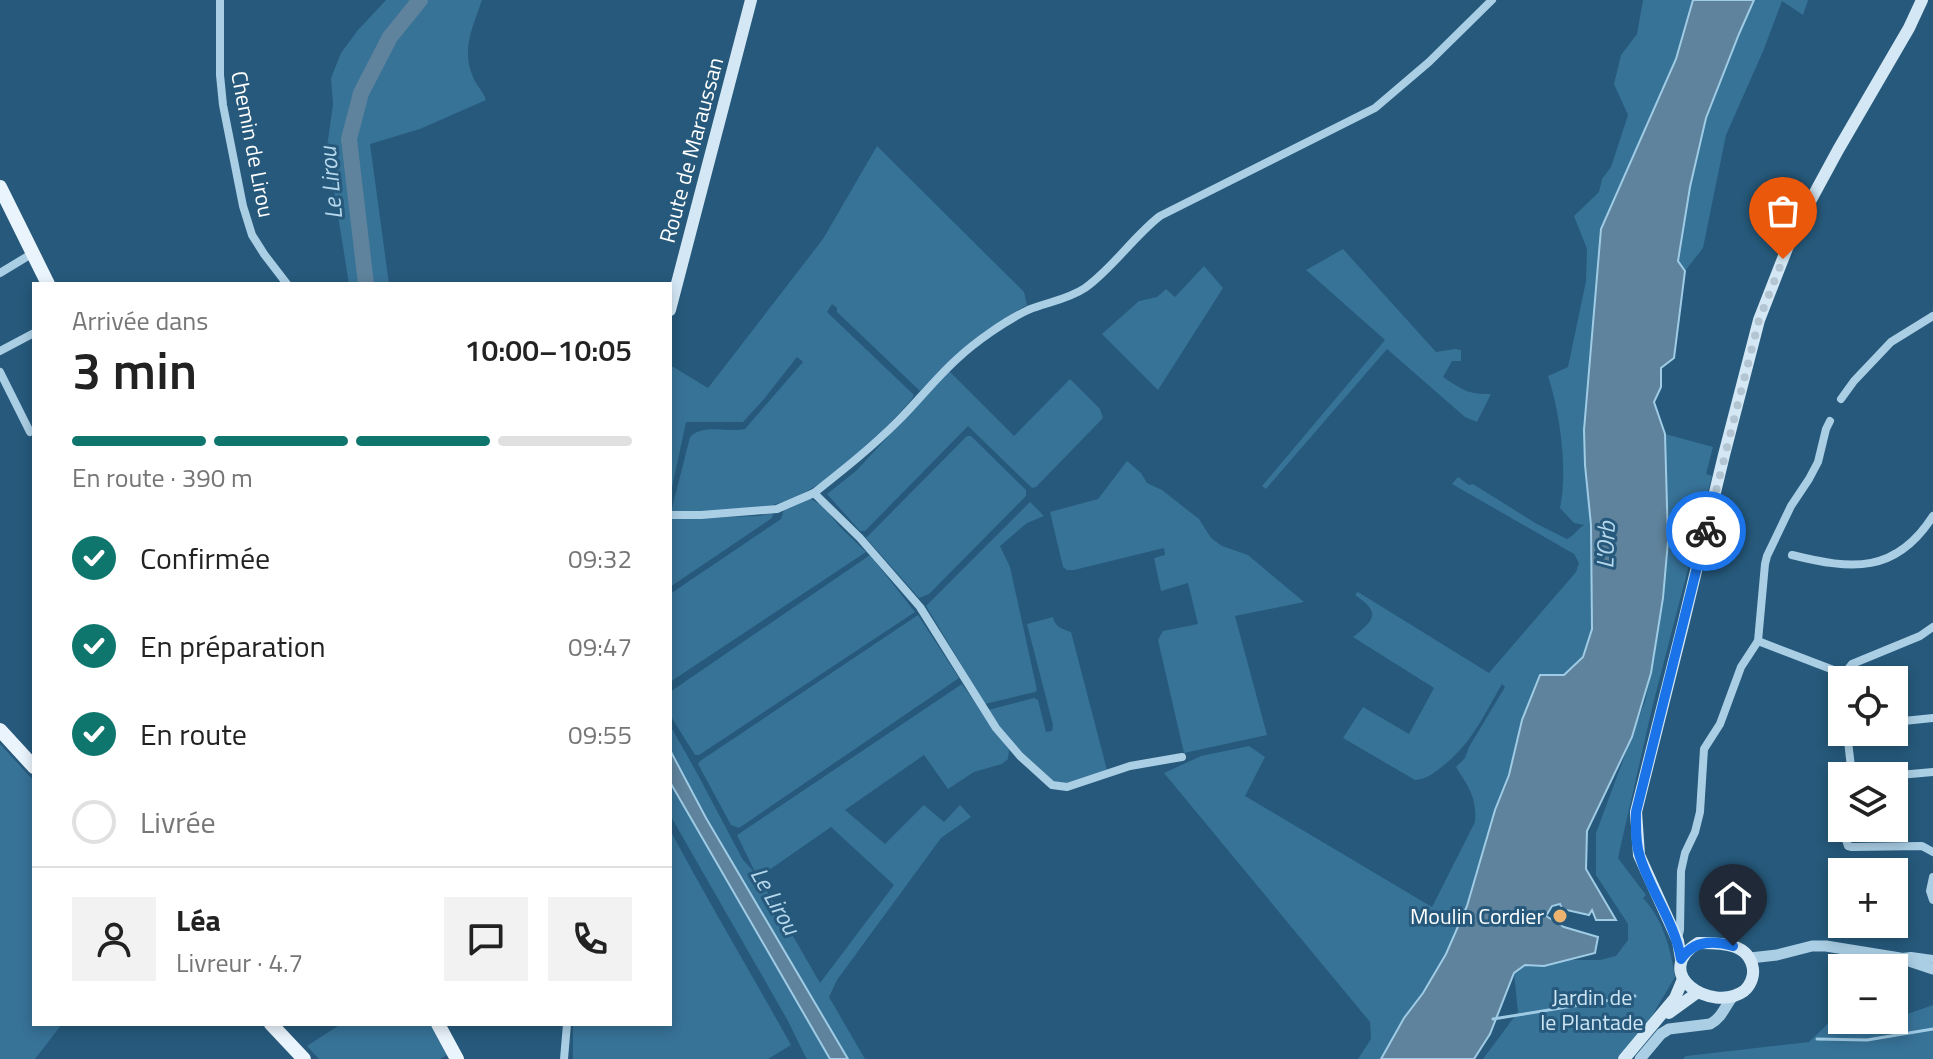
<!DOCTYPE html>
<html lang="fr">
<head>
<meta charset="utf-8">
<style>
  body { margin:0; font-family:"Titillium Web",sans-serif; background:#f2f2f2; color:#222; height:100vh; display:flex; flex-direction:column; font-size:30px; white-space:nowrap }
  * { box-sizing:border-box; margin:0 }
  p { font-size:26px; color:#767676 }
  .icon { flex:none; width:44px; height:44px; fill:none; stroke:currentColor; stroke-width:2; stroke-linecap:round; stroke-linejoin:round }
  .map { position:relative; flex:1; overflow:hidden }
  .sheet { position:absolute; left:32px; top:282px; width:640px; height:744px; display:flex; flex-direction:column; background:#fff; border-radius:0px; box-shadow:0 4px 12px #0003 }
  .sheet>* { flex:none }
  .tools { position:absolute; left:1828px; top:666px; display:grid; gap:16px }
  .tools a { display:grid; place-items:center; width:80px; height:80px; border-radius:0px; background:#fff; box-shadow:0 4px 12px #0003; font-size:40px }
  .pin { position:absolute; display:grid; place-items:center; width:68px; height:68px; color:#fff; margin:-82px -34px; border-radius:50% 50% 50% 0; rotate:-45deg; box-shadow:0 0 8px #0007 }
  .pin .icon { rotate:45deg }
  .courier { position:absolute; display:grid; place-items:center; width:80px; height:80px; margin:-40px; border:6px solid #1a73e8; border-radius:50%; background:#fff; color:#222; box-shadow:0 2px 10px #0007 }
  .overview em { font-style:normal; font-weight:600 }
  .overview div { display:flex; flex-direction:column-reverse }
  .overview { display:flex; align-items:center; justify-content:space-between; height:136px; padding:0 40px }
  h1 { font-size:52px; font-weight:600; line-height:60px }
  .bar { display:grid; grid-template-columns:repeat(4,1fr); gap:12px 8px; align-content:center; height:96px; padding:0 40px }
  .bar i { height:10px; border-radius:6px; background:#e0e0e0 }
  .bar .selected { background:#0f766e }
  .bar p { grid-column:span 4 }
  .line { display:flex; align-items:center; gap:20px; padding:0 40px; border-top:2px solid #e0e0e0 }
  .line div { flex:1 }
  .round { display:grid; place-items:center; flex:none; width:84px; height:84px; border-radius:0px; background:#f2f2f2 }
  ol { padding:0 40px; list-style:none }
  li { display:flex; align-items:center; gap:24px; height:88px }
  li p { margin-inline-start:auto }
  li .icon { padding:8px; border-radius:50%; background:#0f766e; color:#fff; stroke-width:4 }
  li:last-child { color:#767676 }
  li i { width:44px; height:44px; border:4px solid #e0e0e0; border-radius:50% }
  .map>svg:first-child { display:block }
  .green { fill:#377297; fill-rule:evenodd }
  .water { fill:#5f839c; stroke:#9fcbe5; stroke-width:2 }
  .lines { fill:none; stroke-linecap:round; stroke-linejoin:round }
  .stream { stroke:#9fcbe5; stroke-width:3 }
  .river { stroke:#5f839c; stroke-width:16 }
  .minor { stroke:#aacee4; stroke-width:8 }
  .tertiary { stroke:#aacee4; stroke-width:11 }
  .secondary { stroke:#d3e7f4; stroke-width:12 }
  .primary { stroke:#eaf4fc; stroke-width:14 }
  .done { stroke:#b3c5d1; stroke-width:8; stroke-dasharray:0 14.4 }
  .route { stroke:#1a73e8; stroke-width:10 }
  .poi-dot { fill:#edb470; stroke:#26597b; stroke-width:3 }
  .labels { text-anchor:middle; stroke-width:6; stroke-linejoin:round; paint-order:stroke }
  .street-label { font-size:22px; fill:#fff; stroke:#26597b }
  .poi-label { font-size:22px; fill:#fff; stroke:#26597b; text-anchor:end }
  .park-label { font-size:22px; fill:#cde5f4; stroke:#26597b }
  .water-label { font-size:24px; font-style:italic; fill:#b5d7ec; stroke:#26597b }
</style>
</head>
<body>
<div class="map">
<svg width="1933" height="1059" viewBox="0 0 1933 1059">
  <rect width="100%" height="100%" fill="#26597b"/>
  <g class="green">
    <path d="M386,0H482C473,27 461,49 473,77C476,85 483,91 486,100L420,129L370,144L389,284H349L327,147L333,104L331,78L341,53L358,30Z"/>
    <path d="M1643,0H1693L1676,59L1601,229L1584,430L1585,465L1591,525L1592,629L1583,657L1564,675H1540L1522,720L1509,775L1495,810L1467,906L1446,954L1423,993L1404,1018L1381,1059H1358L1371,1039L1370,1022L1164,773L1201,756L1249,746L1265,757L1245,796L1432,907L1475,822C1477,797 1468,786 1456,767L1465,758L1469,747L1505,687L1502,684C1484,715 1472,743 1443,766C1434,773 1427,779 1415,780L1343,738L1363,707L1409,734L1434,688L1353,637C1374,620 1382,613 1355,595L1358,592L1489,673L1576,572L1579,563L1574,554L1452,484L1458,477L1469,485L1473,484L1537,524L1567,539C1574,536 1577,529 1584,525L1574,523L1560,508C1568,470 1560,413 1548,376L1568,367L1586,281L1587,249L1574,216L1599,192L1602,179L1611,167L1628,115L1614,84L1621,55L1637,34Z"/>
    <path d="M1754,0H1808L1803,15L1782,1L1764,49L1726,135L1703,248L1685,271L1678,261L1690,187L1706,118L1739,34Z"/>
    <path d="M877,146L1024,292L1027,305C986,328 952,356 920,391L837,312V308L832,304L827,312L914,395L912,399C877,439 827,490 776,504C743,514 705,513 671,512L690,437C704,423 727,433 745,429L803,362L797,357L764,399L743,422H686L670,497V365L708,388L823,239Z"/>
    <path d="M1343,249L1436,352L1455,349L1461,350V361H1452L1443,377C1461,389 1469,395 1491,394L1477,422L1465,417L1387,349L1266,489L1262,486L1385,340L1306,270Z"/>
    <path d="M1204,266L1223,288L1158,390L1102,334L1139,301L1157,297L1166,289L1175,297Z"/>
    <path d="M949,371L1014,436L1070,379L1100,409L1103,418L1036,487L1032,488L968,426L865,531H860L827,494L856,471Z"/>
    <path d="M1665,434L1713,447L1706,474L1712,476L1653,704L1618,858L1646,895L1643,898C1663,919 1671,950 1675,977L1643,1031L1617,1059H1483L1518,1012L1514,973L1525,965L1544,966L1570,960H1600L1616,956L1628,940V924L1596,875V833L1645,701L1651,673L1668,541Z"/>
    <path d="M967,436H971L1026,490V496L929,594L919,598L866,538Z"/>
    <path d="M1127,461L1141,473L1147,483L1162,490L1199,519L1211,538L1222,546L1248,555L1304,602L1235,616L1267,735L1184,753L1158,640L1163,631L1198,624L1188,583L1161,591L1154,558L1165,555L1164,548L1074,570H1067L1063,567L1050,512L1098,499Z"/>
    <path d="M805,499H811L823,506L840,527L866,552L670,682V594L781,519L784,509Z"/>
    <path d="M1030,502L1044,516L1027,523L1000,546L1010,567L1037,690L1035,692L985,704L926,606Z"/>
    <path d="M773,513L772,518L670,587V519L759,516Z"/>
    <path d="M870,555L915,612L699,755H695L670,715V692Z"/>
    <path d="M918,615L959,678L739,828L731,825L698,764L700,761Z"/>
    <path d="M1053,617C1055,627 1062,629 1071,632L1107,770L1057,787L1017,751L988,710L1034,698L1038,700L1046,732L1052,731L1053,725L1027,624Z"/>
    <path d="M962,684L1009,750L1008,759L1002,764L974,772L948,789L924,755L845,810L885,844L924,805L944,822L960,805L971,817L941,838L837,980L829,997L865,1059H848L706,818L670,750V725L698,775L743,860L756,874L737,835ZM831,827L894,885L820,983L759,877Z"/>
    <path d="M0,744L34,781V1024H62L35,1059H0Z"/>
    <path d="M670,782L830,1059H807L805,1056L788,1021L670,815Z"/>
    <path d="M670,830C709,903 751,973 791,1045L768,1059H573V1024H670Z"/>
    <path d="M1933,1005V1059H1683L1686,1056L1809,1042L1842,1010V1020H1894V1016L1899,1017Z"/>
    <path d="M341,1024H432L449,1054L440,1059H319L307,1046Z"/>
  </g>
  <g class="water">
    <path d="M1693,0H1754L1739,34L1706,118L1690,187L1678,261L1685,271L1674,358L1661,368V387L1654,402L1665,434L1668,541L1663,598L1651,673L1632,737L1587,831L1586,869L1616,920H1596L1592,910L1589,915L1562,909L1560,904L1552,906L1546,916L1564,927L1598,937L1595,953L1544,966L1525,965L1514,973L1490,1034L1474,1059H1381L1404,1018L1423,993L1446,954L1467,906L1495,810L1509,775L1522,720L1540,675H1564L1583,657L1592,629L1591,525L1585,465L1584,430L1601,229L1676,59Z"/>
    <path d="M670,750L706,818L848,1059H830L670,782Z"/>
  </g>
  <g class="lines">
    <g class="stream">
      <path d="M1493,1019L1635,996"/>
      <path d="M1817,1039L1867,1040L1933,1029"/>
    </g>
    <path class="river" d="M366,284L349,139L361,93L390,37L420,0"/>
    <g class="minor">
      <path d="M220,0V75L223,105L243,206L252,235L264,254L287,284"/>
      <path d="M0,273L33,253"/>
      <path d="M0,351L34,333"/>
      <path d="M0,372L30,432"/>
      <path d="M1841,399L1854,381L1891,342L1933,316"/>
      <path d="M814,493C843,470 871,448 898,421C918,401 936,378 957,359C975,342 1005,321 1028,310C1047,302 1067,300 1085,288C1113,268 1133,237 1160,216L1375,108L1429,62L1492,0"/>
      <path d="M670,515H701L777,509L814,493L860,538L920,607L996,728L1020,756L1052,785L1067,787L1130,766L1182,757"/>
      <path d="M1792,555C1852,570 1896,574 1933,516"/>
      <path d="M1758,641L1844,674"/>
      <path d="M1844,680V674L1852,664L1920,636L1933,627"/>
      <path d="M1894,722L1933,718"/>
      <path d="M1847,732L1852,776"/>
      <path d="M1888,776L1933,772"/>
      <path d="M1849,828L1846,840L1848,846L1852,847L1922,846L1933,852"/>
      <path d="M1933,877L1930,891L1933,900"/>
      <path d="M1678,939L1680,930L1681,871L1685,853L1695,832L1700,812L1704,749L1720,724L1741,667L1758,641L1765,564L1767,556L1791,506L1809,479L1818,462L1826,429L1830,421"/>
      <path d="M1902,957L1911,956L1933,959"/>
      <path d="M564,1059L567,1024"/>
    </g>
    <g class="tertiary">
      <path d="M1750,958L1777,955L1812,946H1826L1900,958L1933,969"/>
      <path d="M1640,1059L1661,1034L1669,1029L1710,1024C1722,1018 1725,1006 1733,996"/>
    </g>
    <g class="secondary">
      <path d="M670,310L751,0"/>
      <path d="M1698,943C1720,943 1749,942 1753,969C1754,977 1750,986 1744,991C1711,1014 1650,973 1698,943Z"/>
      <path d="M1681,959L1678,941L1639,855L1636,812L1683,625L1724,455L1759,320L1793,233L1838,150L1909,28L1922,0"/>
      <path d="M1669,1013L1698,992"/>
      <path d="M1624,1059L1675,998L1683,979"/>
    </g>
    <g class="primary">
      <path d="M0,187L48,284"/>
      <path d="M0,730L34,767"/>
      <path d="M271,1024L304,1059"/>
      <path d="M438,1024L457,1059"/>
    </g>
  </g>
  <g class="lines">
    <path class="done" d="M1706,531L1759,320L1783,259"/>
    <path class="route" d="M1706,531L1636,812C1636,827 1635,843 1640,857C1651,892 1675,923 1681,959C1693,941 1713,940 1733,946"/>
  </g>
  <circle class="poi-dot" cx="1560" cy="916" r="8"/>
  <g class="labels">
    <g class="street-label">
      <text transform="translate(253 144) rotate(79)" y="8">Chemin de Lirou</text>
      <text transform="translate(691 150) rotate(-75)" y="8">Route de Maraussan</text>
    </g>
    <g class="poi-label">
      <text x="1544" y="924">Moulin Cordier</text>
    </g>
    <g class="park-label">
      <text x="1592" y="1005">Jardin de<tspan x="1592" dy="25">le Plantade</tspan></text>
    </g>
    <g class="water-label">
      <text transform="translate(331 183) rotate(-95)" y="8">Le Lirou</text>
      <text transform="translate(1606 545) rotate(-88)" y="8">L'Orb</text>
      <text transform="translate(775 901) rotate(60)" y="8">Le Lirou</text>
    </g>
  </g>
</svg>
<div class="tools">
<a><svg class="icon" aria-label="locate" viewBox="0 0 24 24"><circle cx="12" cy="12" r="6"/><path d="M12 2v4M12 18v4M2 12h4M18 12h4"/></svg></a>
<a><svg class="icon" aria-label="layers" viewBox="0 0 24 24"><path d="M12 4l9 5-9 5-9-5zM3 14l9 5 9-5"/></svg></a>
<a>+</a>
<a>−</a>
</div>
<div class="pin" style="left:1783px;top:259px;background:#ea580c"><svg class="icon" aria-label="bag" viewBox="0 0 24 24"><path d="M5 8h14l-1 12H6zM9 8a3 3 0 0 1 6 0"/></svg></div>
<div class="pin" style="left:1733px;top:946px;background:#1f2937"><svg class="icon" aria-label="home" viewBox="0 0 24 24"><path d="M3 11l9-7 9 7M6 9v11h12V9"/></svg></div>
<div class="courier" style="left:1706px;top:531px"><svg class="icon" aria-label="bike" viewBox="0 0 24 24"><circle cx="6" cy="16" r="4"/><circle cx="18" cy="16" r="4"/><path d="M6 16l4-8h5l3 8M10 8l3 8H6M13 5h3"/></svg></div>
<section class="sheet">
<div class="overview"><div><h1>3 min</h1><p>Arrivée dans</p></div><em>10:00–10:05</em></div>
<div class="bar"><i class="selected"></i><i class="selected"></i><i class="selected"></i><i></i><p>En route · 390 m</p></div>
<ol>
<li><svg class="icon" aria-label="check" viewBox="0 0 24 24"><path d="M5 12l5 5 9-10"/></svg>Confirmée<p>09:32</p></li>
<li><svg class="icon" aria-label="check" viewBox="0 0 24 24"><path d="M5 12l5 5 9-10"/></svg>En préparation<p>09:47</p></li>
<li><svg class="icon" aria-label="check" viewBox="0 0 24 24"><path d="M5 12l5 5 9-10"/></svg>En route<p>09:55</p></li>
<li><i></i>Livrée</li>
</ol>
<div class="line" style="height:144px"><a class="round"><svg class="icon" aria-label="person" viewBox="0 0 24 24"><circle cx="12" cy="8" r="4"/><path d="M4 21q1-7 8-7t8 7"/></svg></a><div><b>Léa</b><p>Livreur · 4.7</p></div><a class="round"><svg class="icon" aria-label="chat" viewBox="0 0 24 24"><path d="M4 5h16v11H9l-5 4z"/></svg></a><a class="round"><svg class="icon" aria-label="phone" viewBox="0 0 24 24"><path d="M5 4h4l2 5-3 2q2 4 5 5l2-3 5 2v4C11 20 4 13 5 4z"/></svg></a></div>
</section>
</div>
</body>
</html>
